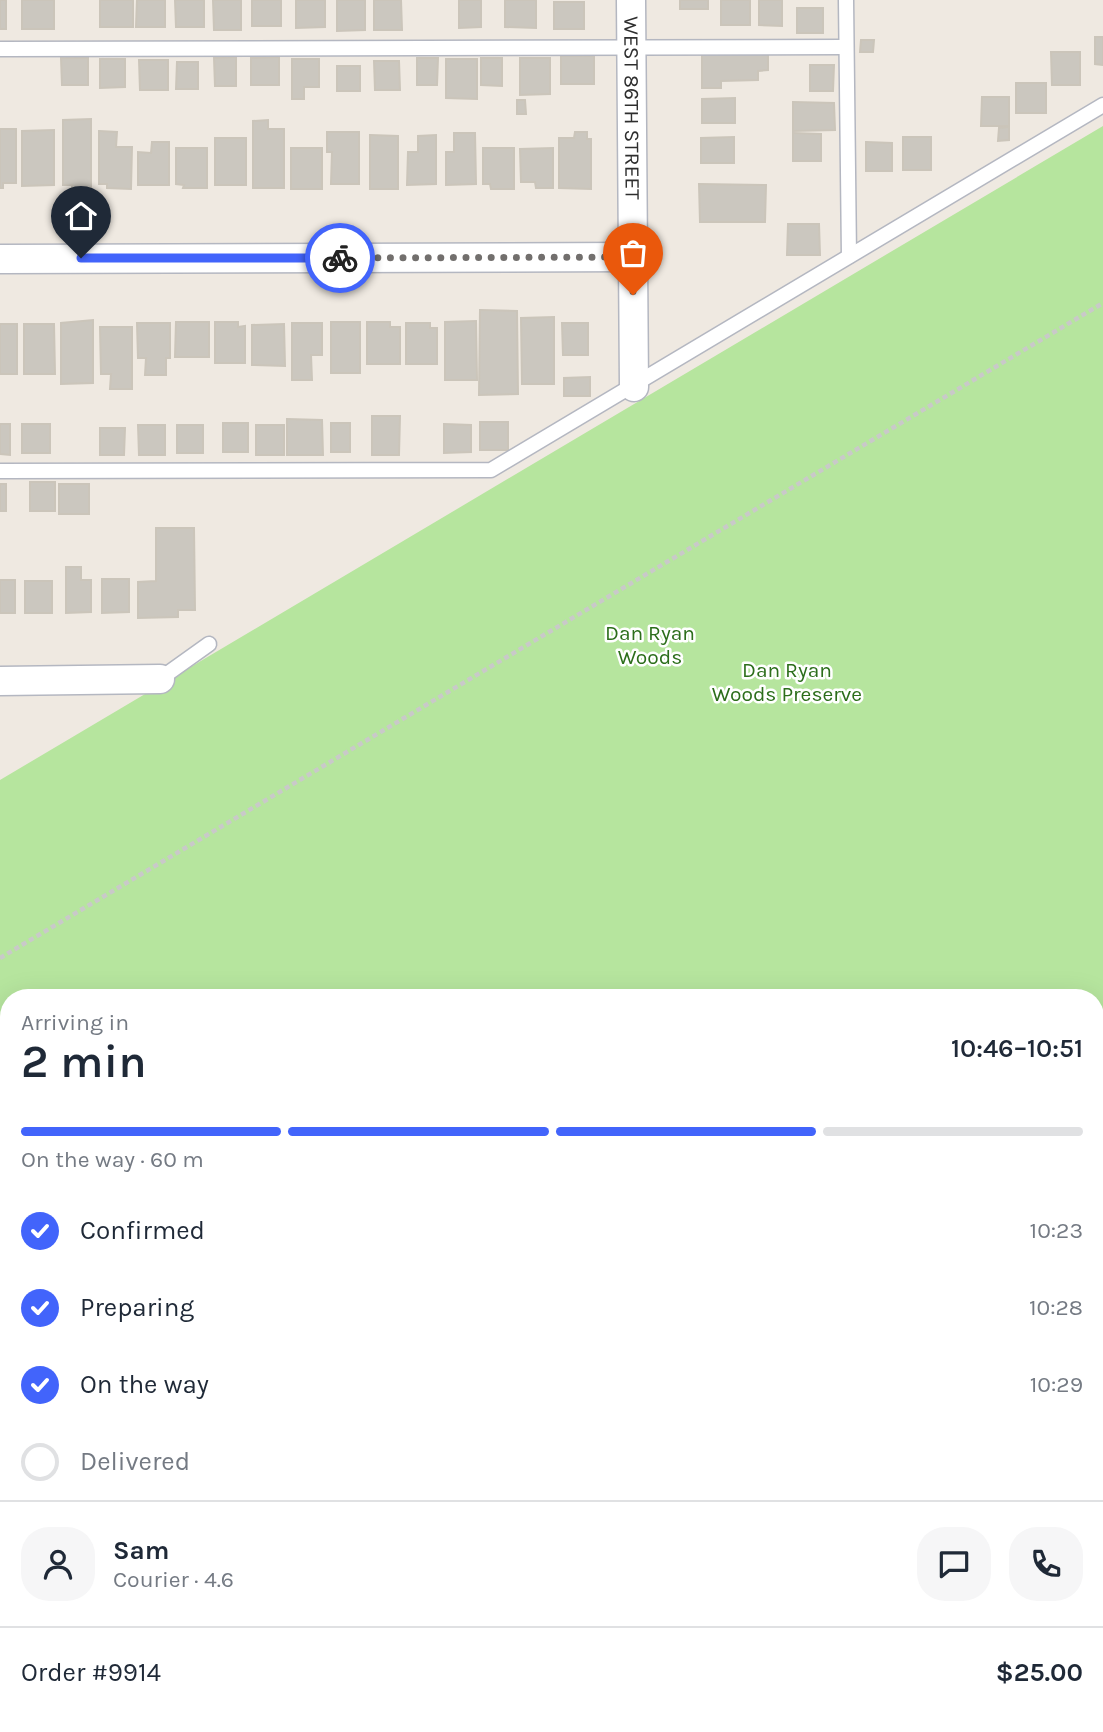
<!DOCTYPE html>
<html lang="en">
<head>
<meta charset="utf-8">
<style>
  body { margin:0; font-family:Karla,sans-serif; background:#f6f6f7; color:#1f2937; height:100vh; display:flex; flex-direction:column; font-size:26px; white-space:nowrap }
  * { box-sizing:border-box; margin:0 }
  p { font-size:23px; color:#747a83 }
  .icon { flex:none; width:38px; height:38px; fill:none; stroke:currentColor; stroke-width:2; stroke-linecap:round; stroke-linejoin:round }
  .map { position:relative; flex:1; overflow:hidden }
  .sheet { position:absolute; left:0px; top:989px; width:1104px; height:744px; display:flex; flex-direction:column; background:#fff; border-radius:28px 28px 0 0; box-shadow:0 7px 28px #0002 }
  .sheet>* { flex:none }
  .pin { position:absolute; display:grid; place-items:center; width:60px; height:60px; color:#fff; margin:-72px -30px; border-radius:50% 50% 50% 0; rotate:-45deg; box-shadow:0 0 7px #0007 }
  .pin .icon { rotate:45deg }
  .courier { position:absolute; display:grid; place-items:center; width:70px; height:70px; margin:-35px; border:5px solid #4264fb; border-radius:50%; background:#fff; color:#222; box-shadow:0 2px 9px #0007 }
  .headline em { font-style:normal; font-weight:600 }
  .headline div { display:flex; flex-direction:column-reverse }
  .headline { display:flex; align-items:center; justify-content:space-between; height:119px; padding:0 21px }
  h1 { font-size:46px; font-weight:600; line-height:52px }
  .bar { display:grid; grid-template-columns:repeat(4,1fr); gap:10px 7px; align-content:center; height:84px; padding:0 21px }
  .bar i { height:9px; border-radius:5px; background:#e0e1e3 }
  .bar .on { background:#4264fb }
  .bar p { grid-column:span 4 }
  .line { display:flex; align-items:center; gap:18px; padding:0 21px; border-top:2px solid #e0e1e3 }
  .line div { flex:1 }
  .round { display:grid; place-items:center; flex:none; width:74px; height:74px; border-radius:28px; background:#f6f6f7 }
  ol { padding:0 21px; list-style:none }
  li { display:flex; align-items:center; gap:21px; height:77px }
  li p { margin-inline-start:auto }
  li .icon { padding:7px; border-radius:50%; background:#4264fb; color:#fff; stroke-width:4 }
  li:last-child { color:#747a83 }
  li i { width:38px; height:38px; border:4px solid #e0e1e3; border-radius:50% }
  .map>svg:first-child { display:block }
  .green { fill:#b6e59e; fill-rule:evenodd }
  .building { fill:#cbc7bf; stroke:#cbc5ba; stroke-width:2 }
  .lines { fill:none; stroke-linecap:round; stroke-linejoin:round }
  .lane-casing { stroke:#b4b7c1; stroke-width:17 }
  .street-casing { stroke:#b4b7c1; stroke-width:31 }
  .path { stroke:#c9c9c9; stroke-width:4.5; stroke-dasharray:5 3.5; stroke-linecap:butt }
  .lane { stroke:#fff; stroke-width:14 }
  .street { stroke:#fff; stroke-width:28 }
  .done { stroke:#726f6d; stroke-width:7; stroke-dasharray:0 12.6 }
  .route { stroke:#4264fb; stroke-width:9 }
  .labels { text-anchor:middle; stroke-width:5; stroke-linejoin:round; paint-order:stroke }
  .street-label { font-size:21px; fill:#2e2e2e; stroke:#fff }
  .park-label { font-size:21px; fill:#2c6e1b; stroke:#fff }
</style>
</head>
<body>
<div class="map">
<svg width="1103" height="1732" viewBox="0 0 1103 1732">
  <rect width="100%" height="100%" fill="#efe9e1"/>
  <path class="green" d="M1103,126V1732H0V780ZM9,998H1096V1724H9Z"/>
  <g class="building">
    <rect x="0" y="0" width="6" height="29"/>
    <rect x="22" y="0" width="32" height="29"/>
    <rect x="100" y="0" width="33" height="27"/>
    <path d="M137,0H165V27H136Z"/>
    <path d="M175,0H204V27H176Z"/>
    <path d="M213,0H241V30H214Z"/>
    <rect x="252" y="0" width="29" height="26"/>
    <path d="M296,0H325V27L296,28Z"/>
    <path d="M337,0H365V30L337,31Z"/>
    <path d="M374,0H401L402,30H374Z"/>
    <path d="M459,0H481V27L459,28Z"/>
    <path d="M505,0H536V28L505,27Z"/>
    <rect x="680" y="0" width="28" height="9"/>
    <rect x="721" y="0" width="29" height="25"/>
    <path d="M759,0H782V26L759,25Z"/>
    <rect x="554" y="2" width="30" height="27"/>
    <rect x="797" y="8" width="26" height="25"/>
    <path d="M1095,37H1103V65L1095,64Z"/>
    <path d="M861,40H874L873,52H860Z"/>
    <path d="M1051,52H1080V85H1052Z"/>
    <path d="M702,53H768V70L758,71V80L721,81V88H702Z"/>
    <rect x="561" y="56" width="33" height="28"/>
    <path d="M236,57V86H215L214,58Z"/>
    <path d="M279,57V85H251V58Z"/>
    <path d="M61,58H88V85H62Z"/>
    <path d="M417,58H438L437,85H417Z"/>
    <path d="M481,58H502V86L481,85Z"/>
    <path d="M520,58H550V94L520,95Z"/>
    <path d="M100,59H125V87L100,88Z"/>
    <path d="M292,59H319V87H304V99H292Z"/>
    <path d="M446,59H477V99L446,98Z"/>
    <path d="M139,60H168V90H140Z"/>
    <path d="M374,61H399L400,90H375Z"/>
    <path d="M177,62H198V89H176Z"/>
    <path d="M810,65H834L833,91H810Z"/>
    <rect x="337" y="66" width="23" height="25"/>
    <rect x="1016" y="83" width="30" height="30"/>
    <path d="M982,97H1009V126H981Z"/>
    <path d="M735,98V123H702V99Z"/>
    <path d="M517,100H525L526,114H517Z"/>
    <path d="M793,102L834,103L835,130L793,131Z"/>
    <path d="M91,119V189L86,194H77L72,190V185H63V120Z"/>
    <path d="M268,120V129H284V188H253V121Z"/>
    <path d="M1009,127V140L998,141L999,128Z"/>
    <path d="M0,129H16V183H3V188H0Z"/>
    <path d="M54,130V185L22,186V131Z"/>
    <path d="M99,131L117,132L116,147H132L131,189L107,188V184H99Z"/>
    <path d="M327,132H359V184H331L332,152H327Z"/>
    <path d="M575,132H587V139H591V189L559,188V138H574Z"/>
    <path d="M454,133H475L476,184L446,185V152H454Z"/>
    <path d="M793,133L821,134V161H793Z"/>
    <path d="M370,135L398,136V189H370Z"/>
    <path d="M436,135V184L407,185L408,152H418V136Z"/>
    <path d="M734,137V163H701V138Z"/>
    <rect x="903" y="137" width="28" height="33"/>
    <rect x="215" y="138" width="31" height="47"/>
    <path d="M152,142H169V185H138V152L151,153Z"/>
    <path d="M866,142L892,143V171H866Z"/>
    <path d="M176,148H207V188H183L184,185L176,184Z"/>
    <rect x="291" y="148" width="31" height="41"/>
    <path d="M483,148H514V189H491L490,184H483Z"/>
    <path d="M553,148V188H536L535,182H521L520,149Z"/>
    <path d="M699,184L766,185L765,222H700Z"/>
    <path d="M788,224H819L820,255H787Z"/>
    <path d="M480,310L517,311L518,394L479,395Z"/>
    <path d="M554,317V384H522L521,318Z"/>
    <path d="M93,320V383L61,384V323Z"/>
    <path d="M476,321L477,380H445V322Z"/>
    <path d="M176,322H209V357H175Z"/>
    <path d="M215,322H238V327L245,326V363H215Z"/>
    <rect x="331" y="322" width="29" height="51"/>
    <path d="M367,322H390V327H400V364H367Z"/>
    <path d="M137,323H170V358H166V375H145L146,358H138Z"/>
    <path d="M292,323H322V355H311L312,380H292Z"/>
    <path d="M406,323H430V328H437V364H406Z"/>
    <path d="M562,323H588V355H563Z"/>
    <rect x="0" y="324" width="17" height="50"/>
    <path d="M24,324H54L55,374H24Z"/>
    <path d="M284,324L285,366L252,365V325Z"/>
    <path d="M100,327H132V389H110L111,374H101Z"/>
    <path d="M590,377V396H564V378Z"/>
    <path d="M372,416H400L399,455H372Z"/>
    <path d="M287,419L322,420L323,455H287Z"/>
    <rect x="480" y="422" width="28" height="28"/>
    <rect x="223" y="423" width="25" height="29"/>
    <rect x="331" y="423" width="19" height="29"/>
    <path d="M0,424H10V455L0,454Z"/>
    <rect x="22" y="424" width="28" height="29"/>
    <path d="M444,424L471,425V452L444,453Z"/>
    <path d="M138,425H165V455H139Z"/>
    <rect x="177" y="425" width="26" height="28"/>
    <rect x="256" y="425" width="28" height="30"/>
    <path d="M100,428H125L124,455H100Z"/>
    <rect x="30" y="482" width="25" height="29"/>
    <rect x="0" y="484" width="6" height="27"/>
    <rect x="59" y="484" width="30" height="30"/>
    <path d="M156,528H194L195,610H178V617L138,618V582L156,581Z"/>
    <path d="M66,567H81V580H91V612L66,613Z"/>
    <path d="M102,579H129V612L102,613Z"/>
    <rect x="0" y="580" width="15" height="33"/>
    <rect x="25" y="581" width="27" height="32"/>
  </g>
  <g class="lines">
    <g class="lane-casing">
      <g id="lane">
        <path d="M846,0L849,256"/>
        <path d="M0,49L846,47"/>
        <path d="M0,471L491,470L1103,105"/>
        <path d="M160,679L209,644"/>
        <path d="M0,1302L9,1312"/>
        <path d="M20,1724V1732"/>
      </g>
    </g>
    <g class="street-casing">
      <g id="street">
        <path id="s1" d="M631,0L634,387"/>
        <path d="M0,259L633,257"/>
        <path d="M0,681L160,679"/>
      </g>
    </g>
    <g class="path">
      <path d="M0,958L1103,303"/>
      <path d="M0,1219L9,1218"/>
      <path d="M132,1732L137,1724"/>
    </g>
    <use href="#lane" class="lane"/>
    <use href="#street" class="street"/>
  </g>
  <g class="lines">
    <path class="done" d="M340,258L633,257V295"/>
    <path class="route" d="M81,258H340"/>
  </g>
  <g class="labels">
    <g class="street-label">
      <text dy="7" stroke="none"><textPath href="#s1" startOffset="108">WEST 86TH STREET</textPath></text>
    </g>
    <g class="park-label">
      <text x="650" y="640">Dan Ryan<tspan x="650" dy="24">Woods</tspan></text>
      <text x="787" y="677">Dan Ryan<tspan x="787" dy="24">Woods Preserve</tspan></text>
    </g>
  </g>
</svg>
<div class="pin" style="left:633px;top:295px;background:#ea580c"><svg class="icon" aria-label="bag" viewBox="0 0 24 24"><path d="M5 8h14l-1 12H6zM9 8a3 3 0 0 1 6 0"/></svg></div>
<div class="pin" style="left:81px;top:258px;background:#1f2937"><svg class="icon" aria-label="home" viewBox="0 0 24 24"><path d="M3 11l9-7 9 7M6 9v11h12V9"/></svg></div>
<div class="courier" style="left:340px;top:258px"><svg class="icon" aria-label="bike" viewBox="0 0 24 24"><circle cx="6" cy="16" r="4"/><circle cx="18" cy="16" r="4"/><path d="M6 16l4-8h5l3 8M10 8l3 8H6M13 5h3"/></svg></div>
<section class="sheet">
<div class="headline"><div><h1>2 min</h1><p>Arriving in</p></div><em>10:46–10:51</em></div>
<div class="bar"><i class="on"></i><i class="on"></i><i class="on"></i><i></i><p>On the way · 60 m</p></div>
<ol>
<li><svg class="icon" aria-label="check" viewBox="0 0 24 24"><path d="M5 12l5 5 9-10"/></svg>Confirmed<p>10:23</p></li>
<li><svg class="icon" aria-label="check" viewBox="0 0 24 24"><path d="M5 12l5 5 9-10"/></svg>Preparing<p>10:28</p></li>
<li><svg class="icon" aria-label="check" viewBox="0 0 24 24"><path d="M5 12l5 5 9-10"/></svg>On the way<p>10:29</p></li>
<li><i></i>Delivered</li>
</ol>
<div class="line" style="height:126px"><a class="round"><svg class="icon" aria-label="person" viewBox="0 0 24 24"><circle cx="12" cy="8" r="4"/><path d="M4 21q1-7 8-7t8 7"/></svg></a><div><b>Sam</b><p>Courier · 4.6</p></div><a class="round"><svg class="icon" aria-label="chat" viewBox="0 0 24 24"><path d="M4 5h16v11H9l-5 4z"/></svg></a><a class="round"><svg class="icon" aria-label="phone" viewBox="0 0 24 24"><path d="M5 4h4l2 5-3 2q2 4 5 5l2-3 5 2v4C11 20 4 13 5 4z"/></svg></a></div>
<div class="line" style="height:91px"><div>Order #9914</div><b>$25.00</b></div>
</section>
</div>
</body>
</html>
